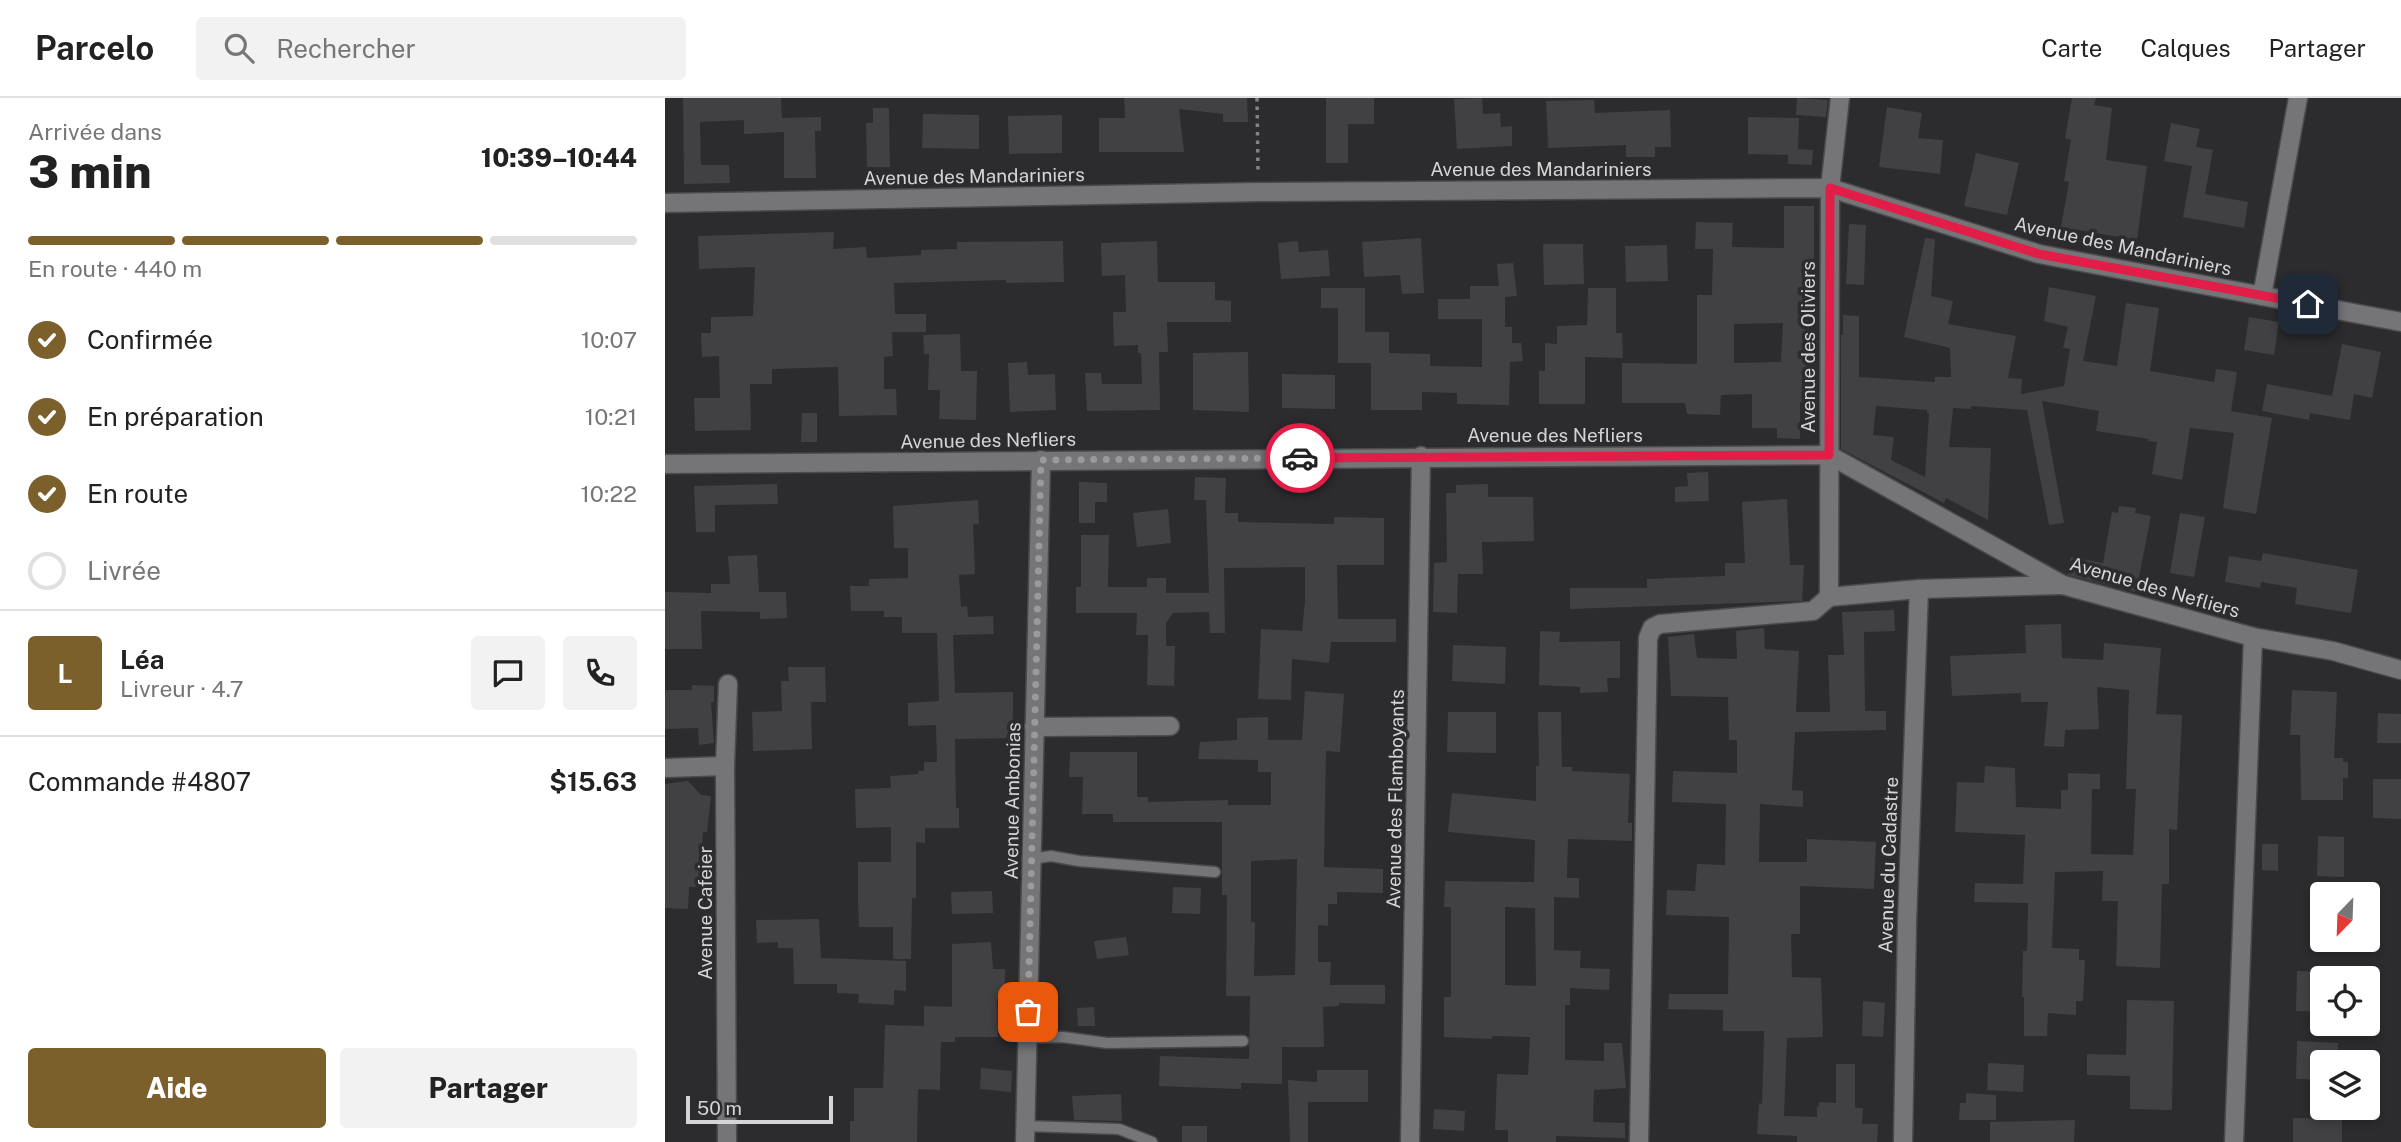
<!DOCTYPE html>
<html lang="fr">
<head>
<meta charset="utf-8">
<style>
  body { margin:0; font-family:"Public Sans",sans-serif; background:#f2f2f2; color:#222; height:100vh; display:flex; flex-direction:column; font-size:26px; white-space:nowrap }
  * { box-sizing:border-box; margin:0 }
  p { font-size:23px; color:#767676 }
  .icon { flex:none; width:38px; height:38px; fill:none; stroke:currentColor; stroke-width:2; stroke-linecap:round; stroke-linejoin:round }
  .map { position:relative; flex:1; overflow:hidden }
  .side { display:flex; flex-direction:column; background:#fff; width:665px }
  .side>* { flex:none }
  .needle { width:46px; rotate:203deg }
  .buttons { position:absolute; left:1645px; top:784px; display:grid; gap:14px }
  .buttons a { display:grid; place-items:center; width:70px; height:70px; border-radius:7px; background:#fff; box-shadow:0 4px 10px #0003; font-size:35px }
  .scale { position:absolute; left:21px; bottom:18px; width:147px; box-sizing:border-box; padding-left:7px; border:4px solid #d5d5d6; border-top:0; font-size:19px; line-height:24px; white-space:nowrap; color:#d5d5d6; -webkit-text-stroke:5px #2c2c2e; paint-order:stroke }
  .pin { position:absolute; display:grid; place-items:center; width:60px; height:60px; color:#fff; margin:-30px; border-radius:14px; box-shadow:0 4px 10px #0006 }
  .courier { position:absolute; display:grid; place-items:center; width:70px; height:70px; margin:-35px; border:5px solid #e11d48; border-radius:50%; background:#fff; color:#222; box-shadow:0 2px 9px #0007 }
  .head em { font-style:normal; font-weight:800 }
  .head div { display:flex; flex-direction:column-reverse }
  .head { display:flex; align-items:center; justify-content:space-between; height:119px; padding:0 28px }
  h1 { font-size:46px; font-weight:800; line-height:52px }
  .bar { display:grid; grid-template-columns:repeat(4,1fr); gap:10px 7px; align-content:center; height:84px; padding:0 28px }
  .bar i { height:9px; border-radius:5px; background:#e0e0e0 }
  .bar .active { background:#7b602b }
  .bar p { grid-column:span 4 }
  .line { display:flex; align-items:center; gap:18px; padding:0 28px; border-top:2px solid #e0e0e0 }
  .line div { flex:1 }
  .round { display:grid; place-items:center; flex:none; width:74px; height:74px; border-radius:7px; background:#f2f2f2 }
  ol { padding:0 28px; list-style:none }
  li { display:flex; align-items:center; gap:21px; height:77px }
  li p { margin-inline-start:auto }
  li .icon { padding:7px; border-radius:50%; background:#7b602b; color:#fff; stroke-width:4 }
  li:last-child { color:#767676 }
  li i { width:38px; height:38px; border:4px solid #e0e0e0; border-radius:50% }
  .action { display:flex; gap:14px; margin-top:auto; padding:14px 28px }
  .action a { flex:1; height:80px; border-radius:7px; background:#7b602b; color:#fff; font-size:28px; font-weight:800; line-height:80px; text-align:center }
  .action a+a { background:#f2f2f2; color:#222 }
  header { display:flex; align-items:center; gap:42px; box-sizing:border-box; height:98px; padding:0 35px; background:#fff; border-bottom:2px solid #e0e0e0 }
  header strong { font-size:33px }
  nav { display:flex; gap:38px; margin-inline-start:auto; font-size:24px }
  .search { width:490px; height:63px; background:#f2f2f2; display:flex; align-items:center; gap:18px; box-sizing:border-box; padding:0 24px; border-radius:7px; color:#767676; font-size:26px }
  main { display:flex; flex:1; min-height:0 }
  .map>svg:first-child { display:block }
  .building { fill:#414144; fill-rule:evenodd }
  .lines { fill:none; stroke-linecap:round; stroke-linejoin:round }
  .service-casing { stroke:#4a4a4c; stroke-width:13 }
  .minor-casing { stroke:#4a4a4c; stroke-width:21 }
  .path { stroke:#848485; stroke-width:3.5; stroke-dasharray:3.5 5; stroke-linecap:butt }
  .service { stroke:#757578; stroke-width:10 }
  .minor { stroke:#757578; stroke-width:18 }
  .done { stroke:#9a9a9b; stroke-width:7; stroke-dasharray:0 12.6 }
  .route { stroke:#e11d48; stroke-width:9 }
  .labels { text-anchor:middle; stroke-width:7; stroke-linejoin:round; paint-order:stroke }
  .street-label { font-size:19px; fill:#d5d5d6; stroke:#2c2c2e }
</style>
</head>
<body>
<header>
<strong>Parcelo</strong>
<div class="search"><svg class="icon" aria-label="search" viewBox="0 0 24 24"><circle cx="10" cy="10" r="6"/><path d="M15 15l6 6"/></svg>Rechercher</div>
<nav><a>Carte</a><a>Calques</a><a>Partager</a></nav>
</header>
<main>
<section class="side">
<div class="head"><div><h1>3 min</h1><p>Arrivée dans</p></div><em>10:39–10:44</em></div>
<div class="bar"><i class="active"></i><i class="active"></i><i class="active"></i><i></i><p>En route · 440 m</p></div>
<ol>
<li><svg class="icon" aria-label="check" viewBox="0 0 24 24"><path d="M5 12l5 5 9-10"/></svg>Confirmée<p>10:07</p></li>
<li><svg class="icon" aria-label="check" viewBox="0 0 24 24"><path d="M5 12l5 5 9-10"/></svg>En préparation<p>10:21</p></li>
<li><svg class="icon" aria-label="check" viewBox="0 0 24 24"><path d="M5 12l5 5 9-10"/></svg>En route<p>10:22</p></li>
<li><i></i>Livrée</li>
</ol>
<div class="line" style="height:126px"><b class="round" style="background:#7b602b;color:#fff">L</b><div><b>Léa</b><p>Livreur · 4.7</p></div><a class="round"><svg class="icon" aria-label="chat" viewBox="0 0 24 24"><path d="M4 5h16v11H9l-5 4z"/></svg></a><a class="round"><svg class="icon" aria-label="phone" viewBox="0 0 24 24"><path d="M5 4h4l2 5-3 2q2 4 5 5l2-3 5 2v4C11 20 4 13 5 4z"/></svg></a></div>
<div class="line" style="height:91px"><div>Commande #4807</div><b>$15.63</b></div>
<div class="action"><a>Aide</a><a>Partager</a></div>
</section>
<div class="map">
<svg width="1736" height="1044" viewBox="0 0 1736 1044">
  <rect width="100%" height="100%" fill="#2c2c2e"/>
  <g class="building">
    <path d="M18,0H116L117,20L156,19V33H150L151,80H119V34L79,36V22L35,24L36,67H64L65,85L19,86Z"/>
    <path d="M459,0H582L583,24H558V16L514,11L519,54H434V20H460Z"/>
    <path d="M661,0H709V26H683V65H661Z"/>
    <path d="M817,0L818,16L835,15L836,29L847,28V48L792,51L789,1Z"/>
    <path d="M1132,0L1163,2L1161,19L1131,17Z"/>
    <path d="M1407,0H1431L1429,7L1447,10L1441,62L1482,68L1472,142L1396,129L1404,84L1399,83L1406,42L1400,40Z"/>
    <path d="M929,2L930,15L1005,12L1006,49H990V59H961V47L883,50L881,3Z"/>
    <path d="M1222,9L1257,15L1253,40L1278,42L1275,76L1214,69Z"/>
    <path d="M208,10H224L225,69H202L201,25H208Z"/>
    <path d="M258,16L314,17V51L257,50Z"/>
    <path d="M397,17V55L344,56L343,18Z"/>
    <path d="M1083,19L1134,20L1133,51L1148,52L1147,67L1123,66V57L1083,56Z"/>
    <path d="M1506,25L1535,31L1531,49L1548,52L1540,96L1583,104L1579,130L1518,119L1527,68L1499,63Z"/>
    <path d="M1311,55L1354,65L1342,117L1299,108Z"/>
    <path d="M1119,108H1149V184H1142L1143,231H1145V236H1153V256H1144L1143,304H1135V341L1112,340V330H1087V296L1056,297L1055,317L1022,316L1020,305H957V265L1032,266V197H1047L1048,151H1030L1031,124L1068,125L1067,149L1119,150ZM1118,225L1116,264L1069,265V226Z"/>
    <path d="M1184,126L1201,127L1199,187L1181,186Z"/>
    <path d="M169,134L168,151L201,149L202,160L256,157V152L292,151V144L398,143L399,184L341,185V182L229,185L230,216H261V234H227L228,258L219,259V291H231L232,317L174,318L173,269L107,271V286H85L86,332L30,333L29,300H55L54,258L37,259L36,235H46V219L88,218L90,169L34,171L33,138Z"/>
    <path d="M756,140L759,195L737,196L735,177L699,179L697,144Z"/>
    <path d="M1260,140L1270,141L1266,198L1288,203L1283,226L1351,238L1343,280L1357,281L1356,296L1399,288L1405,251L1398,250L1403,229L1379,223L1384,189L1431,198L1418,263L1452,268L1461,205L1494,210L1485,273L1549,284L1551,271L1572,274L1566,313L1607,320L1591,416L1558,410L1569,335L1525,330L1517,382L1487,376L1492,344L1483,343L1484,341L1431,333L1434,313L1377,303L1399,425L1384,427L1362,312L1306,308V311L1288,310L1284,349L1326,350L1323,422L1281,400L1279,405L1176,351V237H1178V217L1194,218V279L1270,284V279H1286L1285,250L1239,239ZM1211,308L1262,312V315H1264L1260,379L1226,362L1229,339L1208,337Z"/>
    <path d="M492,143L493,184H550V202L566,203V224H502L503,254H494L495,312L422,313L420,275H436L437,286H477L476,255H473V247L449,248L448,214H461L460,177L437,178L436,145Z"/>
    <path d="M633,143L634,154L663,152L665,178L616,181L613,145Z"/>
    <path d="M878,146H918L919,186L879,187Z"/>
    <path d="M1002,147L1003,183L961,184L960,148Z"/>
    <path d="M848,165L852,198L840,199V229H847V245H856L858,263L845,264L844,307L792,306V295L757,294V312H706V265H673V210H656V190H700V234H724V255L765,256V268L817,269V221H773V201H805V188H834L832,166Z"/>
    <path d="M923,190H951V235H957L958,260L920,259V306H874V273H880V245L892,246V228L922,227Z"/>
    <path d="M1584,219L1614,224L1609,257L1579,252Z"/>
    <path d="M295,236L296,273H312L311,322L274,321L275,292H263L264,256H259L258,237Z"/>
    <path d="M1677,246L1716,254L1707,300L1689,296L1685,322L1645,315L1644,322L1597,313L1602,286L1667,298Z"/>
    <path d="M583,254L584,314L528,312V255Z"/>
    <path d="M362,264L363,277L390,276L391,312L345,314L343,265Z"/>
    <path d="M617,276L670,277V311L617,310Z"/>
    <path d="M137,315H152V344H136Z"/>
    <path d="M1043,374L1044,403L1010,404V389L1023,388L1022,375Z"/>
    <path d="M530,379L561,380L560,415H573V424L669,426V419L719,420V467H672L673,521H731V544H666L664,565L627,561L626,602L593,601L596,531L637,533L640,503V469L559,470L560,535H545L544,514L508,515L501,525V548H510L509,588L482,587L483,537H471L472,515H411V489H416V437H444L443,489H482V480H501V495H544L541,402H529Z"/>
    <path d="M414,384L442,385V404H430V425H414Z"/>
    <path d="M112,386L113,406L50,407V434H31L29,388Z"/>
    <path d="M823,386V399H868L869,443L817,444L818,476H793L792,515L768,514L769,465L782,464L781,395H791V387Z"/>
    <path d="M1122,401L1125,467H1139L1137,503L905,511V490H982V481L1060,478V465H1080L1077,404Z"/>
    <path d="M313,402L314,426H308L310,476L294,477L296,509L302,508L303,519L328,518L329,536L288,537L290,595L348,594V640L290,641L291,710H294V730H260V745L251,744V800H247L246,861H228V829H194L193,806V764H226V729L191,730L190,691L226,690L225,678L253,676V673H259V664H272L271,627L243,628V605L274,603L272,535H237V519H219V513H186L185,488H204V481L243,480V450H229L228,408Z"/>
    <path d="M1454,408L1471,410L1470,415L1486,418L1471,494L1403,477L1406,459L1438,465L1447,414L1453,415Z"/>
    <path d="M503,411L506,445L472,449L468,415Z"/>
    <path d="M1515,415L1540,419L1529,479L1505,475Z"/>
    <path d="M1598,455L1693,472L1686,515L1630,506L1632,490L1596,484L1595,490L1560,484L1564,458L1596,463Z"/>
    <path d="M92,457L94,494H121L122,520L95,521V514L36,513L37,551H0V494L46,495V486H65L63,458Z"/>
    <path d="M1229,512L1230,533L1199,534L1200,613H1221V632L1130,634L1127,692L1138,693V709L1095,706L1094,764H1142V741L1211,744L1209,791L1135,788V836H1126L1127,879L1156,880L1158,939L1122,940L1119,1018L1152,1019V1008L1154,1009V1004L1171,1005V966H1190V1010H1198L1197,1026H1213L1212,1044H1132V1038L1092,1036L1094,1005L1097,1006L1099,933H1058V912L1003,911L1004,896H1063L1064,819L1001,817L1002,792L1030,793L1032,766L1060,767L1061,706L1007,704L1008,673L1072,675V642H1064L1063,599L1006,598L1003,539L1029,536L1032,560L1072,561L1071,533L1099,530L1100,551L1134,553L1131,614H1165L1163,557H1179L1177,514Z"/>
    <path d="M1396,526L1397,560L1438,562L1439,545L1496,550L1491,616L1517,617L1512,732L1504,731V786H1497L1495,870L1451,868L1453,803H1437L1438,773L1390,774L1387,850L1414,851V862H1420L1418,903H1411V917L1383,915L1382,938H1359V899H1357L1358,853H1362L1363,805L1309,804L1310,785L1358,786L1360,737L1290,734L1292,684L1319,685L1320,668L1350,670L1351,709L1396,711V692H1403V675L1435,676V691H1427L1426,756L1468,757L1471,691H1461L1464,592L1432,589L1434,631L1400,632L1399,649L1379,648L1383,604H1356V595L1287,598L1285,558L1361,555L1360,527Z"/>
    <path d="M875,533L895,534L894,544L955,543V580H942L943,594L915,595V589L874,587Z"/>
    <path d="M788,547L841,549L840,586L787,583Z"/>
    <path d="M123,569H160L161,604H146L147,651L88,653L87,614L117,613L116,583H124Z"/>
    <path d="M27,587L49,588V604H46L49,645L34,647L33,630L0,631V592H27Z"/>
    <path d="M1627,592L1672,594L1669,660H1678V664H1683V680H1678V702H1636L1635,637H1625Z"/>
    <path d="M640,593L679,596L675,654L661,653L659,769L718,771V795L672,794V806H663V828L653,827V864H666L665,887H720V906L674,905V908L658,909L659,949H617V986L576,985V991L494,988L495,958L584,961L585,898H561L562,797H557V724H448V716H417L418,679H404L405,654H472V699H483V704L563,702V707H606V674H593V662L533,661L535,644L572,642V620L603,619V642H637ZM632,761L630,877L589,878L590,824H586V763Z"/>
    <path d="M783,614H831V655L782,654Z"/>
    <path d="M873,614H896L897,669H907V673L965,676L963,725H967V743L903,741L902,780H914V800L889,799V852L916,853L915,870L945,871L944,892L905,890V907H900V962L939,963V945H957L961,990L929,992L928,1024L960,1025V1040L891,1038V1044H843V1032H830L832,976L863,977L865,939L827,938V941L779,939V899H786V809H779L780,783L869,784L870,742L783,734L787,695L871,703V668H874ZM840,809L870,810L871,888L840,887Z"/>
    <path d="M1713,615L1736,616V645H1712Z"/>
    <path d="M1708,681H1736V721L1708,720Z"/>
    <path d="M23,683L36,697L46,698L42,734H38L34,789H24L23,811L0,810V686Z"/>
    <path d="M1653,738L1679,739V779L1652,778Z"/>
    <path d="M1597,746H1613V773L1597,772Z"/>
    <path d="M508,789L536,790L535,816L507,815Z"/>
    <path d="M327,793L328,815L287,816L286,794Z"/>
    <path d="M154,821L156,860L241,863V893L229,892V907L193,905L194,896L172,895V886H129L128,850H113V844L92,845L91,822Z"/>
    <path d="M461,839L464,857L432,861L429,843Z"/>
    <path d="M326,844L328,871H340V901H332L333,939H290V944H276L275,992L253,991L252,1044H185V1023H189V990H218L220,927L259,928V908L287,909V846Z"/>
    <path d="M1632,873L1657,874V914L1631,913Z"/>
    <path d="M1462,902L1509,903L1507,1012L1465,1011V978L1422,977V956L1461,957Z"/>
    <path d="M1198,903L1220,905L1218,939L1197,938Z"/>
    <path d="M429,909L430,928H413L412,910Z"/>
    <path d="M1632,943L1673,945V964H1657V982L1631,981Z"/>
    <path d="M1323,965L1359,967L1358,994L1322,992Z"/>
    <path d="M316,970L347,973L346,994L315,991Z"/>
    <path d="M652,972H703V1004H643V1044H625L623,982L652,984Z"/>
    <path d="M1301,995L1331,997V1022H1294L1295,1005H1301Z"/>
    <path d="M456,996L457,1023L409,1022L407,998Z"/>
    <path d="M769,1011L800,1013L799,1033L768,1031Z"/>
    <path d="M1628,1020L1677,1021V1044H1628Z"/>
    <path d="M1410,1022L1409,1044H1325V1024Z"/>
    <rect x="517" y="1028" width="25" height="16"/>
  </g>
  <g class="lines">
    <g class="service-casing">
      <g id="service">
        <path d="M366,761L386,758L414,763L550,774"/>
        <path d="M362,940L398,939L442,945L578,943"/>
        <path d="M360,1028L454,1031L487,1044"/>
      </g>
    </g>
    <g class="minor-casing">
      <g id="minor">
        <path d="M0,105L594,94L1165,90L1374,156L1736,224"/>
        <path d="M1597,198L1633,0"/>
        <path d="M0,366L1164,357L1398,487L1588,539L1668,553L1736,572"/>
        <path d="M1164,499L1165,90L1175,0"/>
        <path d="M369,629L505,628"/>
        <path d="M0,670L60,668"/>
        <path d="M62,1044L60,668L63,586"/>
        <path d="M360,1044L376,362"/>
        <path d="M745,1044L756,358"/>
        <path d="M974,1044L983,540L987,530L995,526L1148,513L1164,499L1254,491L1398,487"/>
        <path d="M1238,1044L1242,824L1254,491"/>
        <path d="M1569,1044L1588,539"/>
      </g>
    </g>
    <path class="path" d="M592,0L593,75"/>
    <use href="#service" class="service"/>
    <use href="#minor" class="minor"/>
  </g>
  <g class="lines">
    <path class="done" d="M363,914L376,362L635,360"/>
    <path class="route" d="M635,360L1164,357L1165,90L1374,156L1643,206"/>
  </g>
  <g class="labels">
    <g class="street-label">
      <text x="876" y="78">Avenue des Mandariniers</text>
      <text transform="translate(309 78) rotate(-1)" y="7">Avenue des Mandariniers</text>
      <text transform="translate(1458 148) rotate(12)" y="7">Avenue des Mandariniers</text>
      <text transform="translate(1143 249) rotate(-90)" y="7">Avenue des Oliviers</text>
      <text x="890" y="344">Avenue des Nefliers</text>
      <text transform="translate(323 342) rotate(-1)" y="7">Avenue des Nefliers</text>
      <text transform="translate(1490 489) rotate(16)" y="7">Avenue des Nefliers</text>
      <text transform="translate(730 701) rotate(-89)" y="7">Avenue des Flamboyants</text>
      <text transform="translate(347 703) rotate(-89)" y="7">Avenue Ambonias</text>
      <text transform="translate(1223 767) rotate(-88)" y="7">Avenue du Cadastre</text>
      <text transform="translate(40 815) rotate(-90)" y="7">Avenue Cafeier</text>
    </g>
  </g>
</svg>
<div class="buttons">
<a><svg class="needle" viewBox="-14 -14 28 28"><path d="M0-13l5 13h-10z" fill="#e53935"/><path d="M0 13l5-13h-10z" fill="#767676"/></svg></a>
<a><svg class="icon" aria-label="locate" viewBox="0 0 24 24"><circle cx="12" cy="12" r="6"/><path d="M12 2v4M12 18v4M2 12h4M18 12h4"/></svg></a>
<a><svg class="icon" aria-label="layers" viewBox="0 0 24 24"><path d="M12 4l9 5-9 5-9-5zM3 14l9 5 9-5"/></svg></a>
</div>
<div class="scale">50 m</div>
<div class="pin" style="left:363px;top:914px;background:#ea580c"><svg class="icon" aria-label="bag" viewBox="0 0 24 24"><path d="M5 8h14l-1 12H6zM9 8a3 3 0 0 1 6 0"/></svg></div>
<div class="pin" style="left:1643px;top:206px;background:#1f2937"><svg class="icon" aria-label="home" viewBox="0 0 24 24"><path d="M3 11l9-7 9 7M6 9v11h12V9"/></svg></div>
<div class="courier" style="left:635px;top:360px"><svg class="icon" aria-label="car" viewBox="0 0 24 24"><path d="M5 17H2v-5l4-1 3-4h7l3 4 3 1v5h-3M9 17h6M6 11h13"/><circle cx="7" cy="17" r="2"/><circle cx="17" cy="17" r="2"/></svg></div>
</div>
</main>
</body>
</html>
